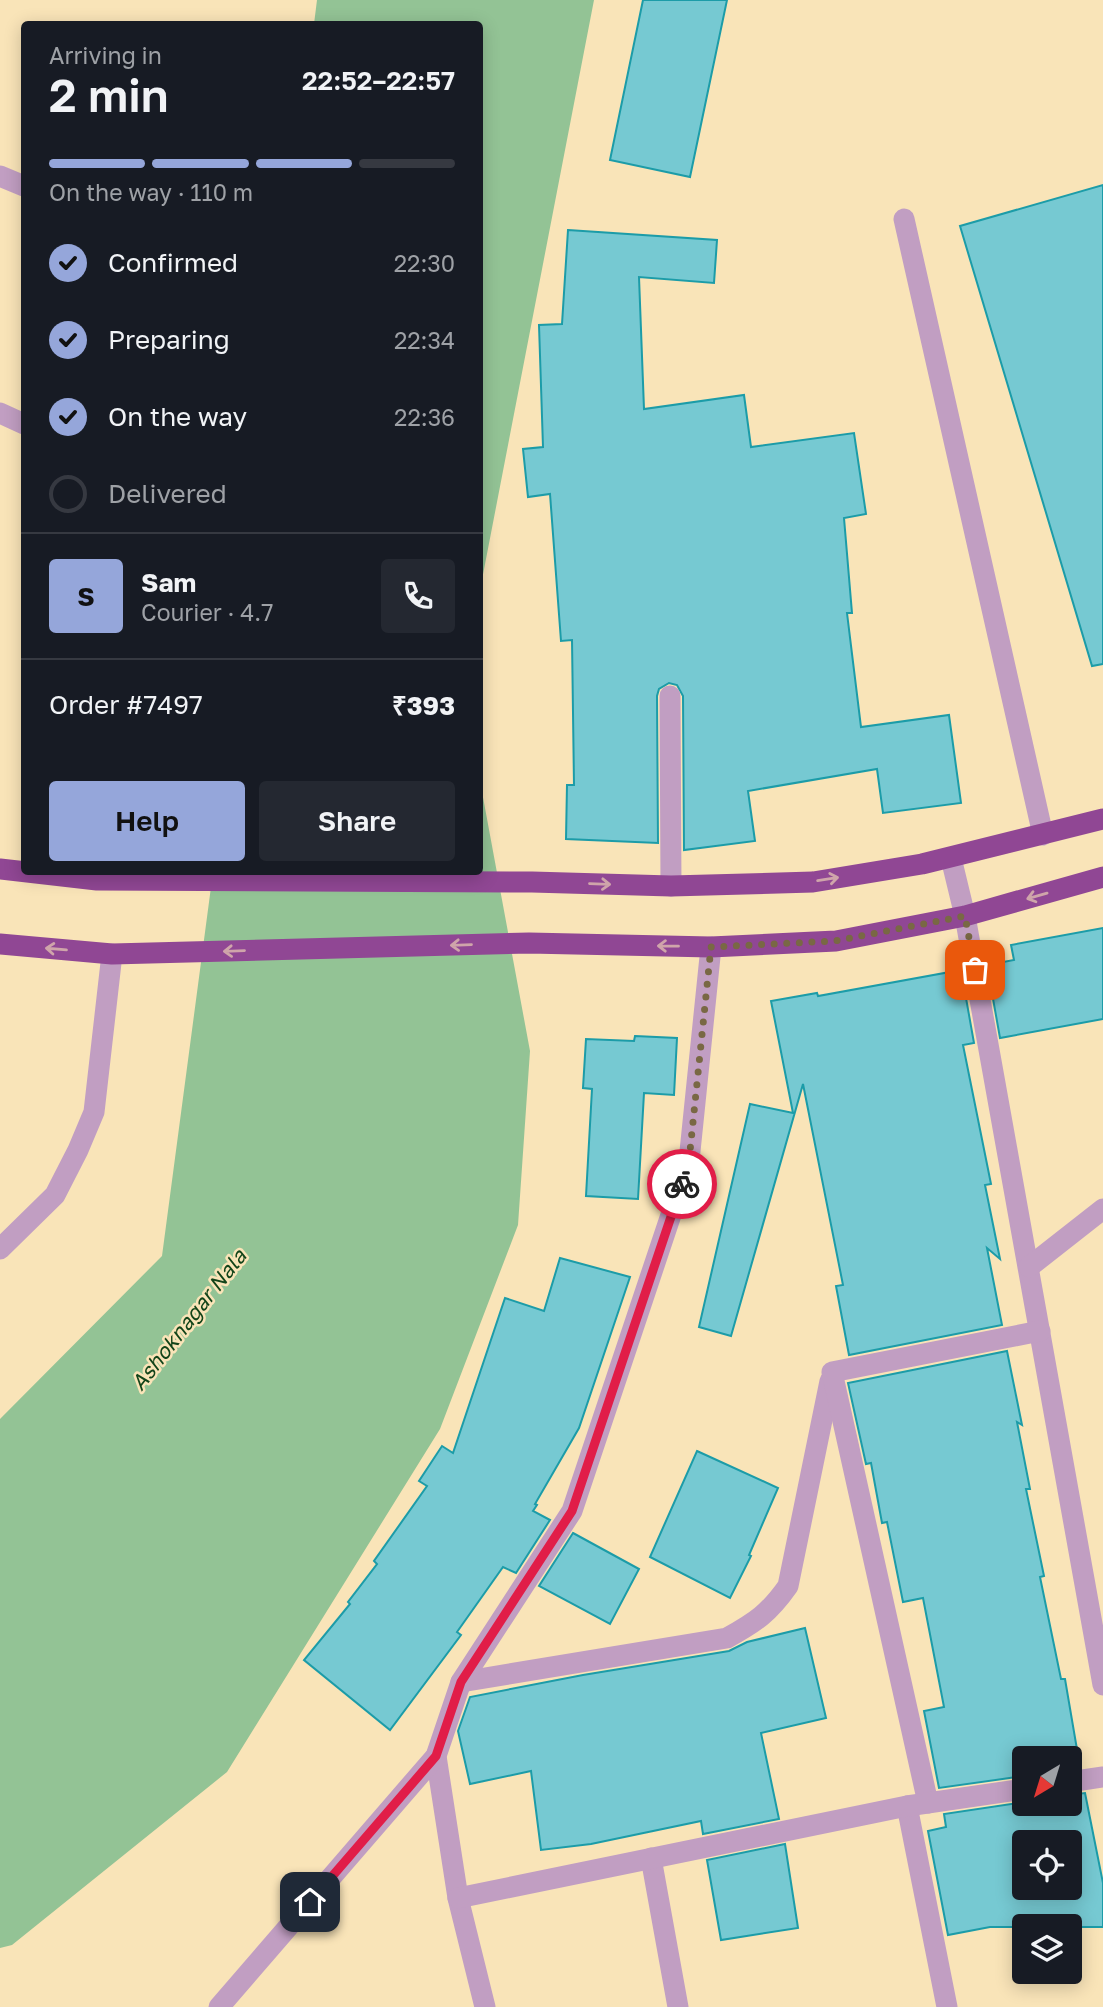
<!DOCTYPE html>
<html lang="en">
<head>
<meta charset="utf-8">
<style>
  body { margin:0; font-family:"Golos Text",sans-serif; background:#242831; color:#f1f3f6; height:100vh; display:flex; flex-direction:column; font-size:26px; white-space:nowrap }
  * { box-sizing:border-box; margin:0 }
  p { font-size:23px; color:#9ea1a6 }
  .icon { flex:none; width:38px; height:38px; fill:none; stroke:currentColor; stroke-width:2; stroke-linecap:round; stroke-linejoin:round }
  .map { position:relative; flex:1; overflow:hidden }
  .details { position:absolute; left:21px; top:21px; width:462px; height:854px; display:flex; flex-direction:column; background:#171b24; border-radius:7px; box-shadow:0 4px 18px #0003 }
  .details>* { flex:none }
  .needle { width:46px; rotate:218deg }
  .fabs { position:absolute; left:1012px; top:1746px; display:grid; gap:14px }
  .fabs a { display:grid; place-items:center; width:70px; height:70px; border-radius:7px; background:#171b24; box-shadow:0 4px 18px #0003; font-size:35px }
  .pin { position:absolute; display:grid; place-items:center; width:60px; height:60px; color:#fff; margin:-30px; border-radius:14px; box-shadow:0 4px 10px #0006 }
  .courier { position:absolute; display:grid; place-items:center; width:70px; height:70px; margin:-35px; border:5px solid #e11d48; border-radius:50%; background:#fff; color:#222; box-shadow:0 2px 9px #0007 }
  .headline em { font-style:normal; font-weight:600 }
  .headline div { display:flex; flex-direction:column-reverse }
  .headline { display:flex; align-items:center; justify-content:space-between; height:119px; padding:0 28px }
  h1 { font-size:46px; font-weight:600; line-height:52px }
  .bar { display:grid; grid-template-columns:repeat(4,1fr); gap:10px 7px; align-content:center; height:84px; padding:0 28px }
  .bar i { height:9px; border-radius:5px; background:#363941 }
  .bar .selected { background:#95a6da }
  .bar p { grid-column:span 4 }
  .line { display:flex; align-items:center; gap:18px; padding:0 28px; border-top:2px solid #363941 }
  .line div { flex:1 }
  .round { display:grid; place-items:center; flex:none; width:74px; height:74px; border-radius:7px; background:#242831 }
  ol { padding:0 28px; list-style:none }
  li { display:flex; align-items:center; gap:21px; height:77px }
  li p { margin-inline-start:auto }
  li .icon { padding:7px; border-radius:50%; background:#95a6da; color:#111; stroke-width:4 }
  li:last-child { color:#9ea1a6 }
  li i { width:38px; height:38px; border:4px solid #363941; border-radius:50% }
  .button { display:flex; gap:14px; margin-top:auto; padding:14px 28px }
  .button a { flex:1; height:80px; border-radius:7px; background:#95a6da; color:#111; font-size:28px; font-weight:600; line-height:80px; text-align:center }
  .button a+a { background:#242831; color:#f1f3f6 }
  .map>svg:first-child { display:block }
  .water { fill:#93c395 }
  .building { fill:#76c9d2; stroke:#1c9ca8; stroke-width:2; fill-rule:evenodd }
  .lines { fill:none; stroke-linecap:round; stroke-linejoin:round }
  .minor { stroke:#c19ec2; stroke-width:21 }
  .highway { stroke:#904794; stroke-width:21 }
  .oneway { stroke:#cfa5aa }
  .done { stroke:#796844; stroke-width:7; stroke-dasharray:0 12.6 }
  .route { stroke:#e11d48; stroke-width:9 }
  .labels { text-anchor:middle; stroke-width:5; stroke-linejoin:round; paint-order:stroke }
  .water-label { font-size:21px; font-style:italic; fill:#124419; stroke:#f9e4b8 }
</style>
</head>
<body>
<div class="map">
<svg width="1103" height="2007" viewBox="0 0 1103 2007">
  <rect width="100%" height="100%" fill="#f9e4b8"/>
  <g class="water">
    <path d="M317,0H594L480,590V24H314Z"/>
    <path d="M480,781L530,1051L518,1225L440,1429L227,1772L12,1945L0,1948V1419L162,1256L213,872H480Z"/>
  </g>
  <g class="building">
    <path d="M643,0H727L690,177L610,160Z"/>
    <path d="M1103,185V664L1092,666L960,226Z"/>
    <path d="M568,230L717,240L714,283L639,277L644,409L744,395L751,447L854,433L866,514L844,518L852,613H847L861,727L949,715L961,803L883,813L877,769L748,791L755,841L684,850L683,696L677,685L669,683L659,689L657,696L658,843L566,839L567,785H574L572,640L561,641L550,494L528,497L523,449L543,447L539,325L562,324Z"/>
    <path d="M1103,928V1019L1000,1038L987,965L1014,960L1011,945Z"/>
    <path d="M961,970L974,1043L963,1045L991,1184L985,1185L1000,1259L987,1248L1002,1325L849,1355L836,1286L843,1285L803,1084L731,1336L699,1327L750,1104L793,1113L771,1001L817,993L818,996Z"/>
    <path d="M635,1036L677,1038L674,1095L644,1093L638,1199L586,1196L592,1089L583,1088L586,1039L634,1041Z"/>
    <path d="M560,1258L630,1277L579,1428L535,1504L537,1505L533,1511L550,1520L516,1573L503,1567L457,1632L461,1635L390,1730L304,1660L350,1604L348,1602L377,1564L374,1561L427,1486L419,1481L442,1446L453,1453L505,1298L544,1311Z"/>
    <path d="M1007,1351L1022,1425L1017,1422L1030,1489H1026L1044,1576L1040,1577L1061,1679H1065L1080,1767L1069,1769V1759H1024V1776L939,1788L924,1711L944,1707L923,1598L903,1602L887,1522L882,1523L871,1463L866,1464L848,1383Z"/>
    <path d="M697,1451L778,1488L749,1555L751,1556L730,1598L650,1557Z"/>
    <path d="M573,1533L639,1569L610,1624L539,1586Z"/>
    <path d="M805,1628L826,1718L761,1733L779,1819L703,1834L701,1821L591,1844L541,1850L531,1771L470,1784L458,1731L470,1697L583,1675L729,1651L747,1642Z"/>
    <path d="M1085,1793L1103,1883V1927H990L948,1935L928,1831L946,1827L944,1814L1024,1802V1804H1069V1795ZM1024,1843H1069V1888H1024Z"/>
    <path d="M785,1844L798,1928L721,1940L707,1860Z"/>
  </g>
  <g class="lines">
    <g class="minor">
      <path d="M0,176L24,186"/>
      <path d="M904,219L1043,835"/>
      <path d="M0,413L24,424"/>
      <path d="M670,696L671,886"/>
      <path d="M951,858L965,916L1103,1685"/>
      <path d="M0,1249L55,1195L78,1150L94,1112L112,954"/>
      <path d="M1029,1267L1103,1209"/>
      <path d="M461,1682L727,1638C756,1622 769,1613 788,1586L830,1381"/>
      <path d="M436,1756L458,1898L485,2007"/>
      <path d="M1069,1782L1103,1777"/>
      <path d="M928,1803L832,1372L1040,1331"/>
      <path d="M907,1806L947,2007"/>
      <path d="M651,1858L678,2007"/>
      <path d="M458,1898L907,1806L1024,1789"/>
      <path d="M219,2007L436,1756L461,1682L572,1511L689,1161L711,947"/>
    </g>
    <g class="highway">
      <path d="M0,869L97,880L532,882L671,886L813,882L922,864L1103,819"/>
      <path d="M0,944L112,954L529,943L711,947L836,941L965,916L1103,877"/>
    </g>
  </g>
  <defs><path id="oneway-shaft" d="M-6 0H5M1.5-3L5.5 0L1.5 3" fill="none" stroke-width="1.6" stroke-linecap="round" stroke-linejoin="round" transform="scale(1.75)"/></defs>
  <g class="oneway">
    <use href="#oneway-shaft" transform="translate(828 879) rotate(-9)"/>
    <use href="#oneway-shaft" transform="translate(600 884) rotate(2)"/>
    <use href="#oneway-shaft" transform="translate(1037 896) rotate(164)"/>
    <use href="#oneway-shaft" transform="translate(461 945) rotate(178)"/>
    <use href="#oneway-shaft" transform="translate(668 946) rotate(-179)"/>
    <use href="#oneway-shaft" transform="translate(56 949) rotate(-175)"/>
    <use href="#oneway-shaft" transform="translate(234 951) rotate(178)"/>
  </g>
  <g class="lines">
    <path class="done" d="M682,1184L689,1161L711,947L835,941L965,916L975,970"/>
    <path class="route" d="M310,1902L436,1756L461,1682L572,1511L682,1184"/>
  </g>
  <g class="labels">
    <g class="water-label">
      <text transform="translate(189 1320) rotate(-52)" y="7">Ashoknagar Nala</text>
    </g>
  </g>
</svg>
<div class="fabs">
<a><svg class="needle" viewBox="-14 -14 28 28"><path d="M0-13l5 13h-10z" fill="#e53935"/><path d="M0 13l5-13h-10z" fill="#9ea1a6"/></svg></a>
<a><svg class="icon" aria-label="locate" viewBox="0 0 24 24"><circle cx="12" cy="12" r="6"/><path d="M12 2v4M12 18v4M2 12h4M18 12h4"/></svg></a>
<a><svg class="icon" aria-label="layers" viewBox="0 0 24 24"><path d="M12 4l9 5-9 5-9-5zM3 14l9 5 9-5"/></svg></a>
</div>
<div class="pin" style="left:975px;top:970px;background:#ea580c"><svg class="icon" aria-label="bag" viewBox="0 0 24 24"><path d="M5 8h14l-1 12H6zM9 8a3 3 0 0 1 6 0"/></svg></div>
<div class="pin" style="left:310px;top:1902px;background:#1f2937"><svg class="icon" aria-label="home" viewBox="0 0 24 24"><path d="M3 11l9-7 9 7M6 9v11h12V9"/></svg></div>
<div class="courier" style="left:682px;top:1184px"><svg class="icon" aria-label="bike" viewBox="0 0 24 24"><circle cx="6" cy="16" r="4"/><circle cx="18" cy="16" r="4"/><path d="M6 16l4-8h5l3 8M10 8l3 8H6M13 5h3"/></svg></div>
<section class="details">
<div class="headline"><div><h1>2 min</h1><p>Arriving in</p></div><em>22:52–22:57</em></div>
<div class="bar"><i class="selected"></i><i class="selected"></i><i class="selected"></i><i></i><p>On the way · 110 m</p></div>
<ol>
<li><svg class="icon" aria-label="check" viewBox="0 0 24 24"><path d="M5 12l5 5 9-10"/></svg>Confirmed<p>22:30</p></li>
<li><svg class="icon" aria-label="check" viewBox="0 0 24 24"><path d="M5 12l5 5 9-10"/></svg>Preparing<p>22:34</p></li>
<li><svg class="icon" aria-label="check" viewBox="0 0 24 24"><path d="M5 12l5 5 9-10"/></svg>On the way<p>22:36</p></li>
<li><i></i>Delivered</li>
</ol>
<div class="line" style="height:126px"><b class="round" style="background:#95a6da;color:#111">S</b><div><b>Sam</b><p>Courier · 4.7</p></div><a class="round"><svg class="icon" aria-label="phone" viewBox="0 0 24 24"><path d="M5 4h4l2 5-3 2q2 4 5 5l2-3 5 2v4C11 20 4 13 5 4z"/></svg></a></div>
<div class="line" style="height:91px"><div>Order #7497</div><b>₹393</b></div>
<div class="button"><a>Help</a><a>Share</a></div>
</section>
</div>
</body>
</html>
